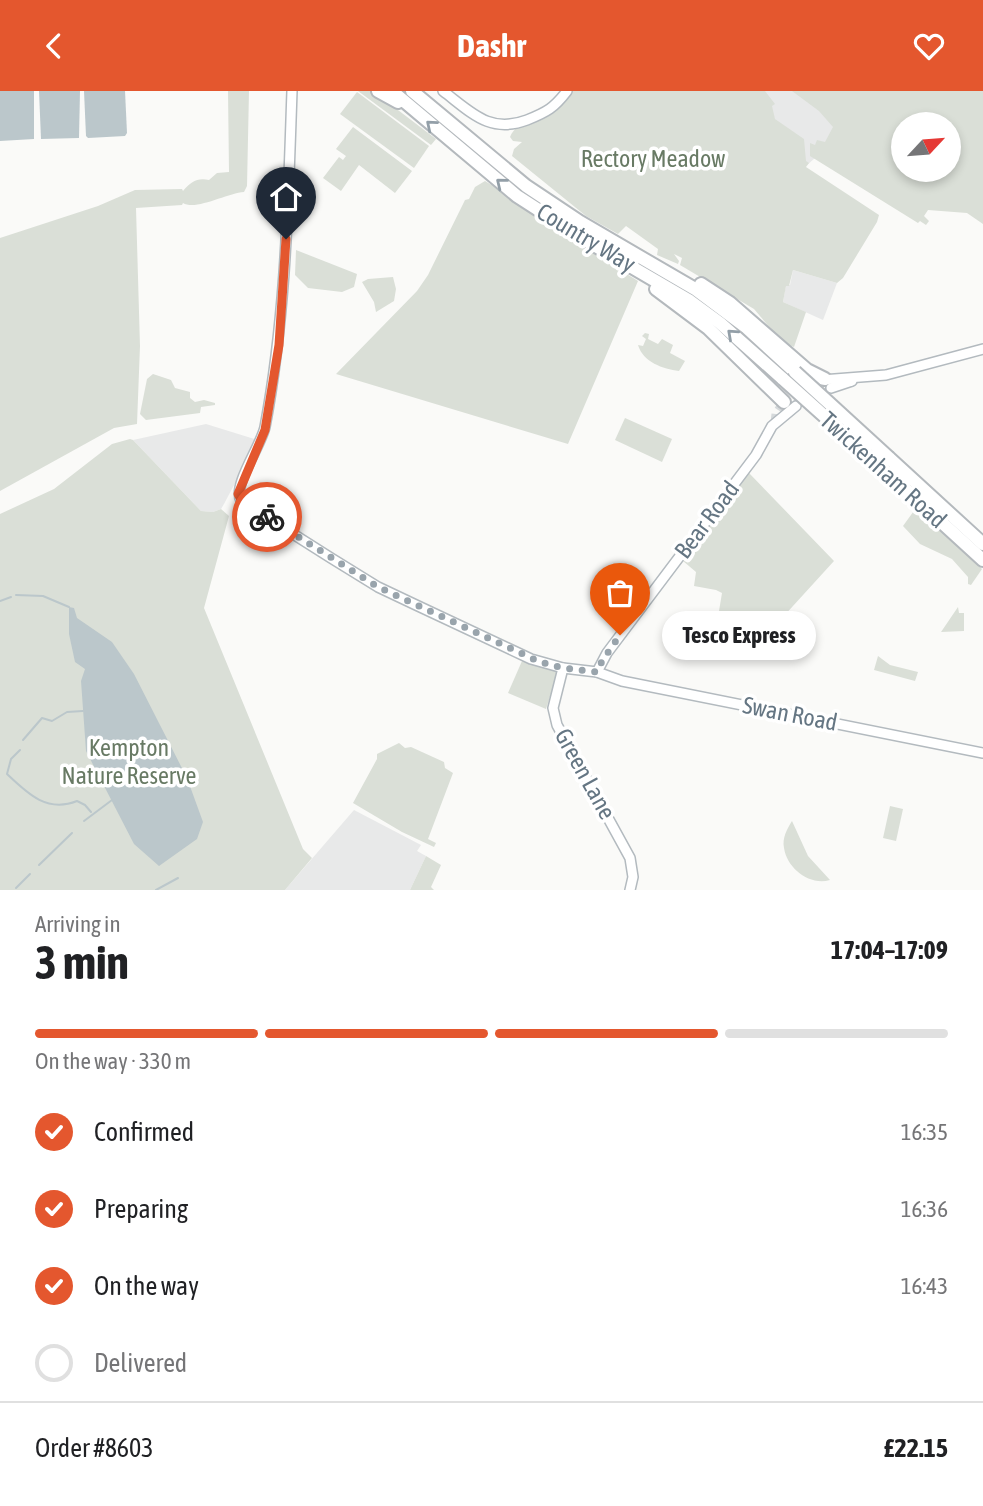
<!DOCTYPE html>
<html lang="en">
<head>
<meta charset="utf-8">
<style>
  body { margin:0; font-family:"Asap Condensed",sans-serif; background:#f6f6f6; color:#202124; height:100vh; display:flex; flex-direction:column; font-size:26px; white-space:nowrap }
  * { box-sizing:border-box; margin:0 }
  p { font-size:23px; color:#757577 }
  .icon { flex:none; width:38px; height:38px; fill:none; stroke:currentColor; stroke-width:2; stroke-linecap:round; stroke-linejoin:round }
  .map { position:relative; height:799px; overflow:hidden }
  .panel { display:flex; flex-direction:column; background:#fff; flex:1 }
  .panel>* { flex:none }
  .needle { width:46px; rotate:64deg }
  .buttons { position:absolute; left:891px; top:21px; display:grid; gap:14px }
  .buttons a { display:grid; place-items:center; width:70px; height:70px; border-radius:50%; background:#fff; box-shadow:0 4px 10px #0003; font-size:35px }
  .pin { position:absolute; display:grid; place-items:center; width:60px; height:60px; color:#fff; margin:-72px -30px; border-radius:50% 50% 50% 0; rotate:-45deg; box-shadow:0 0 7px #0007 }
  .pin .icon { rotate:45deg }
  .courier { position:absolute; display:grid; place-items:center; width:70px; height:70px; margin:-35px; border:5px solid #e4572e; border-radius:50%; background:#fff; color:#222; box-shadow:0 2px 9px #0007 }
  .bubble { position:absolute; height:49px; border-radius:24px; background:#fff; box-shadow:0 4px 10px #0003; font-size:23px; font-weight:700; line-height:49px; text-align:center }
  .headline em { font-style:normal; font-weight:700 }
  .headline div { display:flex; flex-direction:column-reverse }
  .headline { display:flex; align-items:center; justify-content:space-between; height:119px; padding:0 35px }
  h1 { font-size:46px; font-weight:700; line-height:52px }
  .bar { display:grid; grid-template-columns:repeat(4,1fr); gap:10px 7px; align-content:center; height:84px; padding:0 35px }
  .bar i { height:9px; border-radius:5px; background:#e0e0e0 }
  .bar .selected { background:#e4572e }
  .bar p { grid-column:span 4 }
  .line { display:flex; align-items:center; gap:18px; padding:0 35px; border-top:2px solid #e0e0e0 }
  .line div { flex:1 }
  ol { padding:0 35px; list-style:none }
  li { display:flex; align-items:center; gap:21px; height:77px }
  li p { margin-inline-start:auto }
  li .icon { padding:7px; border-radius:50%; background:#e4572e; color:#fff; stroke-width:4 }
  li:last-child { color:#757577 }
  li i { width:38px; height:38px; border:4px solid #e0e0e0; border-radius:50% }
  header { display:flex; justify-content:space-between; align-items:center; height:91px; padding:0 35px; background:#e4572e; color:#fff; font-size:32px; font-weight:700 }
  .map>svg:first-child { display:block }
  .built { fill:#e8e9e9 }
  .green { fill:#dadfd7; fill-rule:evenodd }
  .water { fill:#bbc7cb }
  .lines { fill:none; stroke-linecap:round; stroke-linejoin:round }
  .stream { stroke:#bbc7cb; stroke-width:2 }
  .secondary-tunnel { stroke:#d5d9db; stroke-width:9; stroke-dasharray:9 4.5; stroke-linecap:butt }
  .secondary-casing { stroke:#b3babf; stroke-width:12 }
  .highway-casing { stroke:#b4b9bd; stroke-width:16 }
  .secondary { stroke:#fff; stroke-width:9 }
  .highway { stroke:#fff; stroke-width:12 }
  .highway-bridge-casing { stroke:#b4b9bd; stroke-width:16; stroke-linecap:butt }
  .highway-bridge { stroke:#fff; stroke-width:12 }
  .oneway { stroke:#939fa8 }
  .done { stroke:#99a4ac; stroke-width:7; stroke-dasharray:0 12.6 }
  .route { stroke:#e4572e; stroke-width:9 }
  .labels { text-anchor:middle; stroke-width:7; stroke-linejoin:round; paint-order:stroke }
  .park-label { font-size:24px; fill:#687a64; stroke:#fff }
  .street-label { font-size:24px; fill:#657683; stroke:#fff }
</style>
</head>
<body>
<header><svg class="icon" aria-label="back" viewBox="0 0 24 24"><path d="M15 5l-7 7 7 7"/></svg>Dashr<svg class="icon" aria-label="heart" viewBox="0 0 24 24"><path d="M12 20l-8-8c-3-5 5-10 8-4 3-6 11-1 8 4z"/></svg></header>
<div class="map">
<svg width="983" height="799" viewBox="0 0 983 799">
  <rect width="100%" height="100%" fill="#fafaf8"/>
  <g class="built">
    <path d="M732,0H805L836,22L833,51L788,91Z"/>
    <path d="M793,179L837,192L823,229L783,211L786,194H790Z"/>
    <path d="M206,333L258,349L224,413L221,418L213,421L201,420L133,349Z"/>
    <path d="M354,719L421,754L417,760L426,765L410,799H285Z"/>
  </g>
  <g class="green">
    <path d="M228,0H249L247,95L244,101C227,102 196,120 183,112L182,114L136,117L140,255L137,333L114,337L0,400V147L98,115L135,99L182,98L183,100C190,91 198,86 209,89L217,82L229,81Z"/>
    <path d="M358,0H373L436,48L431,54Z"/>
    <path d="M572,0H765L775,13L772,15L775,28L804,48L806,70L809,72L806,76L879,124L877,131L843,187L837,192L793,179L789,195H786L783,211L806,221L794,256L782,251L754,218L680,174L682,167L674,163L679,170L678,173L657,164L658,158L626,135L618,143L586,125L512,65L514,58L522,51L513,50L510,46C518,28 535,31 548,25C559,20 565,9 572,0Z"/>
    <path d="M792,0H983V133L967,122L928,119L924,125L929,130L926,134L920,130L918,132L810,65V52L815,54L817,49L825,51L833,36L819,20ZM903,33H948V79H903Z"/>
    <path d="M357,1L429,55L414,77L340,23Z"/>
    <path d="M353,36L412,80L395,102L359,74L341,100L323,87L339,66L343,69L346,65L336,58Z"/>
    <path d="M485,90L507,103L556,139L638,190L568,353L336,283L417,200L428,184L465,109L469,108L475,96Z"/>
    <path d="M296,159L357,183L354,196L342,201L308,197L295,184Z"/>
    <path d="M393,186L396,198L394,210L376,221L374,211L362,191L368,188Z"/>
    <path d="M645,242L649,243L648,248L658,253L662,248L673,254L670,262L685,270L679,280C663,278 643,271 638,254L643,255L646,248L642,245Z"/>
    <path d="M153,283L171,289L175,297L190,301V307L195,311L204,309L215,312V314L201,316L200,322L146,329L140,323L147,288Z"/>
    <path d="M625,327L672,348L662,371L615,349Z"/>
    <path d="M130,348L133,349L201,420L213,421L221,418L229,425L204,517L303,758L312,767L285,799H0V423L54,398L112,353Z"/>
    <path d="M749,382L834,470L761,550L719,520L722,502L716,499L694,495L696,481L683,470Z"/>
    <path d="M916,417L982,478L971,494L968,493V486L952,468L920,453L903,435Z"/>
    <path d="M958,516L959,522H964V540L941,541Z"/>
    <path d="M878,565L890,574L918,581L915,590L874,579Z"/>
    <path d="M522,570L558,581L546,618L508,602Z"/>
    <path d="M399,652L405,657L411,656L444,671L445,677L453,682L428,748L436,752L434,756L402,741L353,712L377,668V663Z"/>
    <path d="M890,715L903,718L896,750L883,747Z"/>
    <path d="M792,730L808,765L830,789C809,795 787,777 784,757C782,747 787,738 792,730Z"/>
    <path d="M426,765L441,774L431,796L434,799H410Z"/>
  </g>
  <g class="water">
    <path d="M0,0H34V48L0,50Z"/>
    <path d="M39,0H80L79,47L41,48Z"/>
    <path d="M84,0H125L127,42L125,45L88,47L86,45Z"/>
    <path d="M69,516L74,517L77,527L112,551L134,583L187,687L203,731L197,748L159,775L134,753L86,660L81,590L85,578L75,571L69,543Z"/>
  </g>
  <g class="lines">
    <g class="stream">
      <path d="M16,504L43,505L69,516"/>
      <path d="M0,510L11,506"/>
      <path d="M23,649L42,627L52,630L67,621L83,620"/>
      <path d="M20,659L11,668L7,683C28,703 47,722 77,710L85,714L91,721"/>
      <path d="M84,730L112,709"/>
      <path d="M39,774L72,742"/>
      <path d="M16,797L30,783"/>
      <path d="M156,799L178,787"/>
    </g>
    <path class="secondary-tunnel" d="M775,332L776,323L784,311"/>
    <g class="secondary-casing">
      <g id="secondary">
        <path d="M292,0C288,113 286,225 265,336C261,355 232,395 241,410L331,467L378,496L416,514L531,568L563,577L597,581L622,590L983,662"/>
        <path d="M443,0C472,22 490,43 527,29C547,21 554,17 567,0"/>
        <path d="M822,289L886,284L983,258"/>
        <path d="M831,297L852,290"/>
        <path d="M563,577L553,617L557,634L630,767L633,786L630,799"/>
        <path d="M597,581L607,562L756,364L772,335L796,315"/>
      </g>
    </g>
    <g class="highway-casing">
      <g id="highway">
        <path d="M378,0L398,11"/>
        <path d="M392,0L517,105L582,147L690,210L720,232L783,288"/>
        <path d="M412,0L526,95L580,131L695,198L747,237L795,281"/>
        <path d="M701,193L730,212L807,279L825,288"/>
        <path d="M656,198L708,237L784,311"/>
        <path d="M889,367L983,453"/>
        <path d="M880,375L983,469"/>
      </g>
    </g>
    <use href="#secondary" class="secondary"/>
    <use href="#highway" class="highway"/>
    <g class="highway-bridge-casing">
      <g id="highway-bridge">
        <path d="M795,281L889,367"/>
        <path d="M783,288L880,375"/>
      </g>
    </g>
    <use href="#highway-bridge" class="highway-bridge"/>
  </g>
  <defs><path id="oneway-chevron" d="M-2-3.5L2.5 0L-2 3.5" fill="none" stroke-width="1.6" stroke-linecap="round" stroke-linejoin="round" transform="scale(1.75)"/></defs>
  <g class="oneway">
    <use href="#oneway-chevron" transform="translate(431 34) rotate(-140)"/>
    <use href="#oneway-chevron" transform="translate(501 92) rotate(-141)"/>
    <use href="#oneway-chevron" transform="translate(732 243) rotate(-138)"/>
  </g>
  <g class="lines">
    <path class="done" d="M267,426L378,496L540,571L563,577L597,581L602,570L620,544"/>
    <path class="route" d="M267,426L243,412L238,403L265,339L279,254L286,148"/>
  </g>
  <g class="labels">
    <g class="park-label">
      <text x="653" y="76">Rectory Meadow</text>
      <text x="129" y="665">Kempton<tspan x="129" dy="28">Nature Reserve</tspan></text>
    </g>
    <g class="street-label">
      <text transform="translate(586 147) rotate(31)" y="8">Country Way</text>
      <text transform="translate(883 379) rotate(42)" y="8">Twickenham Road</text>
      <text transform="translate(707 429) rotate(-53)" y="8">Bear Road</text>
      <text transform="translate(790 623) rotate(11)" y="8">Swan Road</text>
      <text transform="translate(585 683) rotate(61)" y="8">Green Lane</text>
    </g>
  </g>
</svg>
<div class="buttons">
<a><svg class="needle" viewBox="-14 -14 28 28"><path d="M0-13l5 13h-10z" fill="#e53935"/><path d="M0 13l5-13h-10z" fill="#757577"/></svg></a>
</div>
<div class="pin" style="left:620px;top:544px;background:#ea580c"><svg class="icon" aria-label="bag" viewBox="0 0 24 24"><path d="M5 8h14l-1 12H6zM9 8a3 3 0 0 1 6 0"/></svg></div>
<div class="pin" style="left:286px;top:148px;background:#1f2937"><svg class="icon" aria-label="home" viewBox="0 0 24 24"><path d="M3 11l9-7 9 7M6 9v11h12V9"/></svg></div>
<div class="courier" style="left:267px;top:426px"><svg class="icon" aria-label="bike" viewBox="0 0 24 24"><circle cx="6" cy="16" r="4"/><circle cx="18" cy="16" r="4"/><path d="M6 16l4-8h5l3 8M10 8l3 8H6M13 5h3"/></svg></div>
<div class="bubble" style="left:662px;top:520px;width:154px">Tesco Express</div>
</div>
<section class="panel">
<div class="headline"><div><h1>3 min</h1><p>Arriving in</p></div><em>17:04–17:09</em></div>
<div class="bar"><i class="selected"></i><i class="selected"></i><i class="selected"></i><i></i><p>On the way · 330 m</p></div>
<ol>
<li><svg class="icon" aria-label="check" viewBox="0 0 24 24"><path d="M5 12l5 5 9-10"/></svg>Confirmed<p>16:35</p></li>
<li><svg class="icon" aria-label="check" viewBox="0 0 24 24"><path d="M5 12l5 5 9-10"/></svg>Preparing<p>16:36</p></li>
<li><svg class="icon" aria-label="check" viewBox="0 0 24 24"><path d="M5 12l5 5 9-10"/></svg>On the way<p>16:43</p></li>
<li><i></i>Delivered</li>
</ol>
<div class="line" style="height:91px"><div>Order #8603</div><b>£22.15</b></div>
</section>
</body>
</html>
